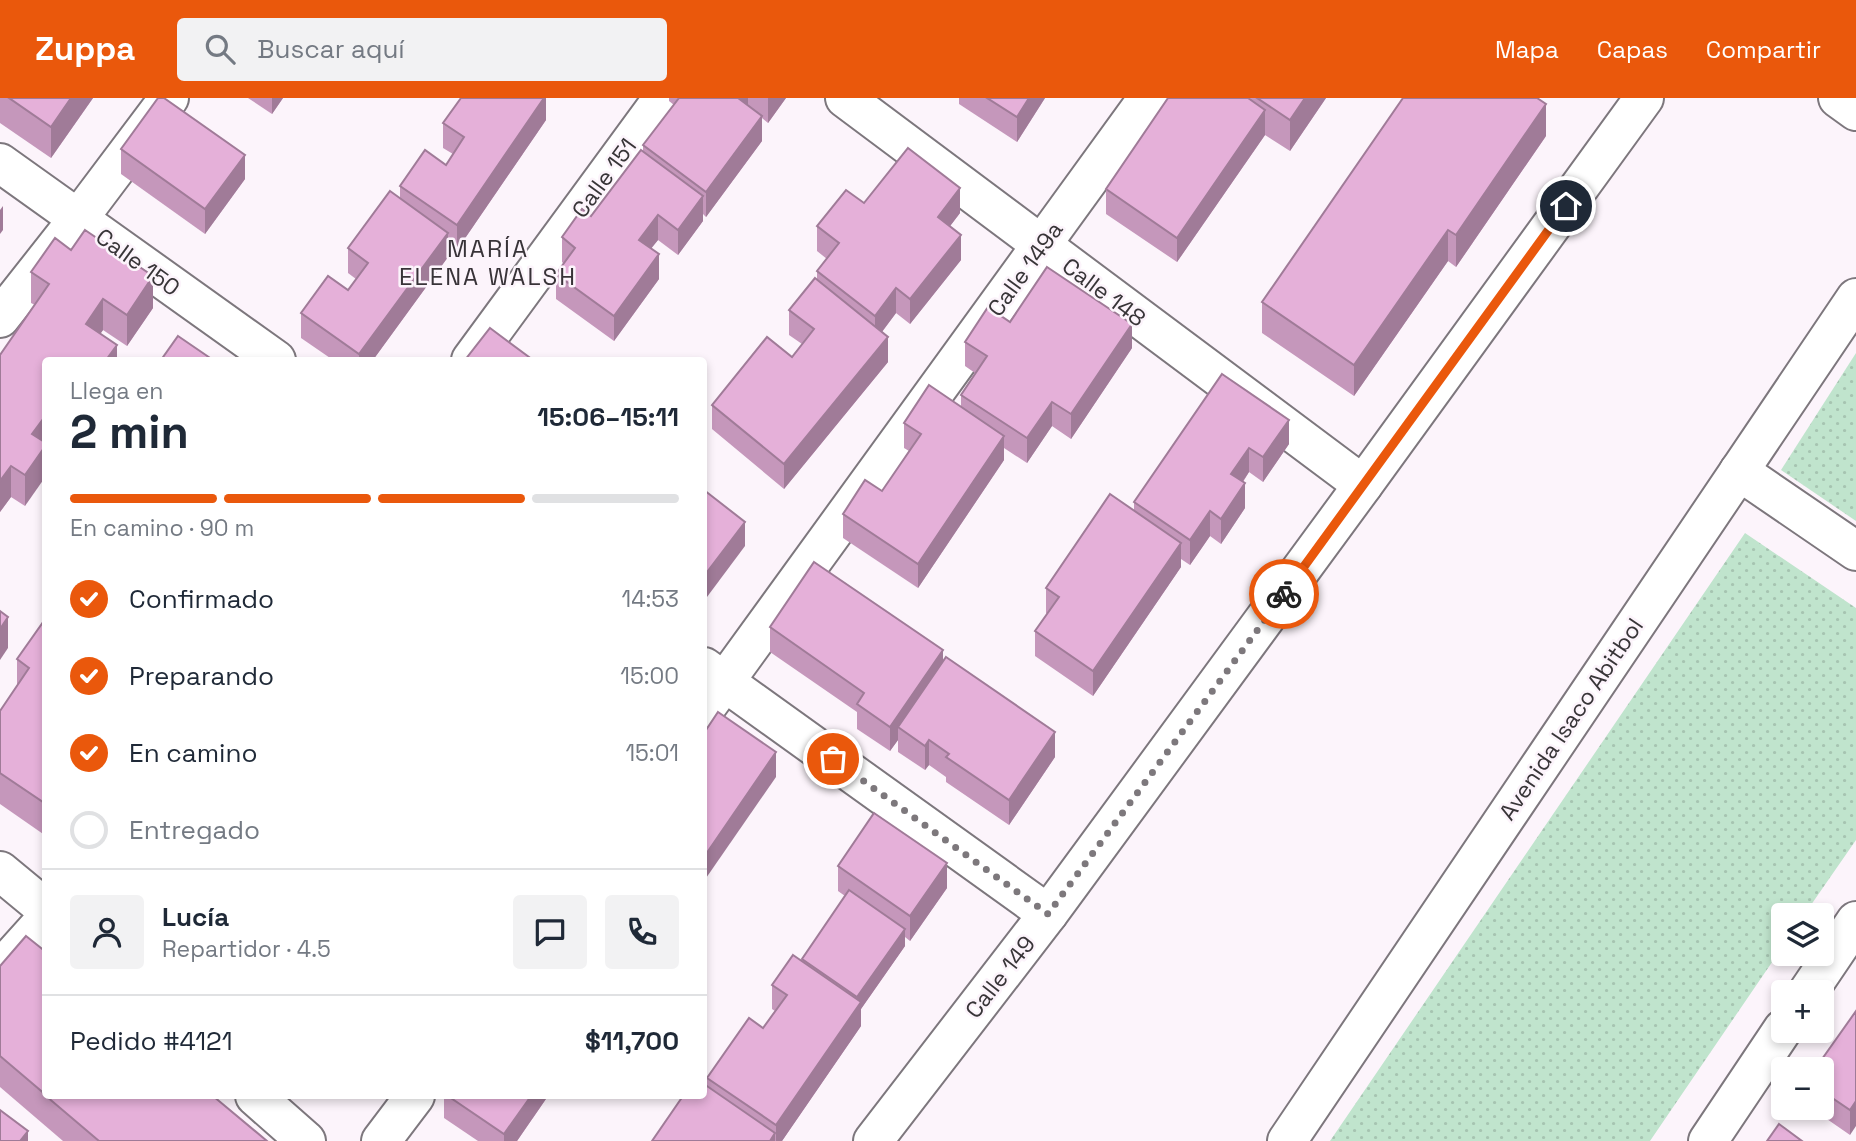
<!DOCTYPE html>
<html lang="es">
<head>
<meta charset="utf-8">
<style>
  body { margin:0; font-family:"Space Grotesk",sans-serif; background:#f2f2f3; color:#1f2937; height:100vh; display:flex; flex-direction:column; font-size:26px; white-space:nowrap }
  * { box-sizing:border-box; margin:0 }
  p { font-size:23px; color:#747a83 }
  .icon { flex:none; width:38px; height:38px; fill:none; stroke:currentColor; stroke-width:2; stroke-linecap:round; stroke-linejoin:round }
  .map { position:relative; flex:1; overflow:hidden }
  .details { position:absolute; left:42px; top:259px; width:665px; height:742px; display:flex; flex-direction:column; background:#fff; border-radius:7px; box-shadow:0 4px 10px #0003 }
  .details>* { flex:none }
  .buttons { position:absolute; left:1771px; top:805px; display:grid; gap:14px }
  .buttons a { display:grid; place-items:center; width:63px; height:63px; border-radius:7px; background:#fff; box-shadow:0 4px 10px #0003; font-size:35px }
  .pin { position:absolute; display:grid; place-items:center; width:60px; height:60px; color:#fff; margin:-30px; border:4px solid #fff; border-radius:50%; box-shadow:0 2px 7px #0007 }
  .courier { position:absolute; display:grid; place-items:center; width:70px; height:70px; margin:-35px; border:5px solid #ea580c; border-radius:50%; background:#fff; color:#222; box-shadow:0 2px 9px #0007 }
  .head em { font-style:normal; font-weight:700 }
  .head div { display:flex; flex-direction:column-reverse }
  .head { display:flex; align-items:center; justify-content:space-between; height:119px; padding:0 28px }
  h1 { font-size:46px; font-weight:700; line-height:52px }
  .bar { display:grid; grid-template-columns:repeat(4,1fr); gap:10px 7px; align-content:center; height:84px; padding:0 28px }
  .bar i { height:9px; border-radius:5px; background:#e0e1e3 }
  .bar .current { background:#ea580c }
  .bar p { grid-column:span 4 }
  .line { display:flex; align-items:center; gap:18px; padding:0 28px; border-top:2px solid #e0e1e3 }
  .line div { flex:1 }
  .round { display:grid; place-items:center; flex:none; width:74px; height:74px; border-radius:7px; background:#f2f2f3 }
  ol { padding:0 28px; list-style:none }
  li { display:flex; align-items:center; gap:21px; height:77px }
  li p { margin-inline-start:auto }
  li .icon { padding:7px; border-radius:50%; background:#ea580c; color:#fff; stroke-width:4 }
  li:last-child { color:#747a83 }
  li i { width:38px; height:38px; border:4px solid #e0e1e3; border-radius:50% }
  header { display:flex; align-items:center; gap:42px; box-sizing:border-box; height:98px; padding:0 35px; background:#ea580c; color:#fff }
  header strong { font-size:33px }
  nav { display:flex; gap:38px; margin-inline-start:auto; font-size:24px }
  .search { width:490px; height:63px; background:#f2f2f3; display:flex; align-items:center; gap:18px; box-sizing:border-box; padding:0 24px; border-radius:7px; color:#747a83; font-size:26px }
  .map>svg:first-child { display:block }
  .grass { fill:url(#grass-dots) }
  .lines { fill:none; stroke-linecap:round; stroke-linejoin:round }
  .minor-casing { stroke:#7d777d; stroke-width:42 }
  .secondary-casing { stroke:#7d777d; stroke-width:42 }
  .minor { stroke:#fff; stroke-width:38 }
  .secondary { stroke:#fff; stroke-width:38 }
  .wall { fill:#c597bb }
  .shaded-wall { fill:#a07b98 }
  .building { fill:#e5b0d9; stroke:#a07b98; stroke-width:2 }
  .done { stroke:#7d787c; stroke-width:7; stroke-dasharray:0 12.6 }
  .route { stroke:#ea580c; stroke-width:9 }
  .labels { text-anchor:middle; stroke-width:5; stroke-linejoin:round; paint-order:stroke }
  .street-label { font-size:23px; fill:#383538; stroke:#fcf4fb }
  .neighbourhood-label { font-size:24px; letter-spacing:2px; fill:#383338; stroke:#fcf4fb }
</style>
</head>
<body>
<header>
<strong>Zuppa</strong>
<div class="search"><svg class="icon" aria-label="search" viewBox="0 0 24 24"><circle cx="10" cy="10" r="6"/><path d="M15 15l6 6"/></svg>Buscar aquí</div>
<nav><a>Mapa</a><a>Capas</a><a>Compartir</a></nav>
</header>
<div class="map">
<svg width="1856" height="1043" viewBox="0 0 1856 1043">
  <defs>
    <pattern id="grass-dots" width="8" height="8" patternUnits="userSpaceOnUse" patternTransform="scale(1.75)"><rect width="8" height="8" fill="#c0e4cd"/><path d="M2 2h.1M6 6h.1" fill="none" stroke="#a6c4b1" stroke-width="1.8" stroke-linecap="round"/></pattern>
  </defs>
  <rect width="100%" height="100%" fill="#fcf4fb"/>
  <g class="grass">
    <path d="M1856,255V423L1781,372Z"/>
    <path d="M1745,435L1856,510V742L1804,817H1783V848L1650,1043H1330Z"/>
  </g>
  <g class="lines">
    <g class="minor-casing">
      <g id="minor">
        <path d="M845,0L1363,387"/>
        <path d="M1838,0L1856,13"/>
        <path d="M0,65L276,262"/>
        <path d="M0,220L78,121L169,0"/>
        <path d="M471,262L663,0"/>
        <path d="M1739,373L1856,453"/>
        <path d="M704,569L1048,816"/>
        <path d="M704,612L1148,0"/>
        <path d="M0,773L46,811"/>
        <path d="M0,872L46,821"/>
        <path d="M1808,894L1856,823"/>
        <path d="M255,998L306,1043"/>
        <path d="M381,1043L415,998"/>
        <path d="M873,1043L1048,816L1363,387L1644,0"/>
        <path d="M1708,1043L1783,931"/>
      </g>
    </g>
    <g class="secondary-casing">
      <path id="secondary" d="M1287,1043L1856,200"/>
    </g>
    <use href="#minor" class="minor"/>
    <use href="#secondary" class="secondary"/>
  </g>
  <g class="wall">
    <path d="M0,0H93L51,60L0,25Z"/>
    <path d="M248,0H283L272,16Z"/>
    <path d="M546,0V22L457,152L448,146V159L373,262H333L301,240V215L348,192L356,181L348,175V150L400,100V88L446,67L453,56L443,50V25Z"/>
    <path d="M669,0H786L768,25L762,20V43L706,119L703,116V123L678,157L658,142L651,150L659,181L614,243L556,201V176L564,166L562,164V139L591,118L643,53V47L674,7L669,3Z"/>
    <path d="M959,0H1045L1017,44L959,6Z"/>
    <path d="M1168,0H1326L1290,53L1265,37L1177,164L1106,116V91Z"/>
    <path d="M1546,38L1456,169L1448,163L1354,298L1262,235V204Z"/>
    <path d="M121,51L245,81L205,136L121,76Z"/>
    <path d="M864,105L960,115L950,128L961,162L910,226L896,215L882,234L888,264L784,391L712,331V307L792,259L802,246L789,237V212L817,182V173L827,161L817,153V128Z"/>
    <path d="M31,174L153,210L127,248L103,232L100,236L117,262H46L25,408L11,399L0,414L35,207L31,205Z"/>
    <path d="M1010,224L1132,250L1071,341L1052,328L1027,365L1004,350V362L918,490L843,440V416L882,393L909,353L904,350V325L961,309V297L975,275L965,268V244Z"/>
    <path d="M1222,276L1289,346L1263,384L1249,374L1243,384L1245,410L1221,446L1210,438L1190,467L1181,461V469L1093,598L1035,558V533L1047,516L1046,515V490L1134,412V404Z"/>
    <path d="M46,520V738L0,706V613L17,589V561Z"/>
    <path d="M770,529L943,564L1055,659L1009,727L946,684V679L929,667L925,672L898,654V642L890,653L857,631V614L770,554Z"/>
    <path d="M838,768L947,790L910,843L905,839V848L861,911V928L782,1043H652L707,989V980L763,930L775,913L772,911V887L802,863V861L845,798L838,793Z"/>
    <path d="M0,868L267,1043H63L0,989Z"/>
    <path d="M1856,913L1850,1037L1811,1010H1822V971Z"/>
    <path d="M444,998H548L517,1043H478L444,1020Z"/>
  </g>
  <g class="shaded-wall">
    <path d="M71,0H93L51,60V29Z"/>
    <path d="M272,0H283L272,16Z"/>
    <path d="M544,0H546V22L457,152V127Z"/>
    <path d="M738,0H748V10Z"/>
    <path d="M768,0H786L768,25Z"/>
    <path d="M1029,0H1045L1017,44V19Z"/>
    <path d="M1305,0H1326L1290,53V22Z"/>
    <path d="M1546,6V38L1456,169V137Z"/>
    <path d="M1265,12V37L1177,164V140Z"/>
    <path d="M762,18V43L706,119V94Z"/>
    <path d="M245,57V81L205,136V111Z"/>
    <path d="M960,90V115L938,144V119Z"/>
    <path d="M703,98V123L678,157V132Z"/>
    <path d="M3,108V132L0,136V112Z"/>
    <path d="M658,117V142L639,166V142Z"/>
    <path d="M1448,132V163L1354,298V267Z"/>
    <path d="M448,135V159L373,262H359V256Z"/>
    <path d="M961,137V162L910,226V201Z"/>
    <path d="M659,156V181L614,243V218Z"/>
    <path d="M153,178V210L127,248V217Z"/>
    <path d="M896,190V215L875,243V218Z"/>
    <path d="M103,201V232L86,257V226Z"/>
    <path d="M1132,226V250L1071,341V316Z"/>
    <path d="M888,239V264L784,391V366Z"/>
    <path d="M117,247V262H106Z"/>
    <path d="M1052,304V328L1027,365V340Z"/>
    <path d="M46,317V378L25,408V377L32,336Z"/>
    <path d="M1289,322V346L1263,384V359Z"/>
    <path d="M1004,338V362L918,490V466Z"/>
    <path d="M1249,350V374L1231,401V376Z"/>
    <path d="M11,368V399L0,414V383Z"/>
    <path d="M1245,385V410L1221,446V421Z"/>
    <path d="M1210,413V438L1190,467V442Z"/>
    <path d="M745,424V448L704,503V478Z"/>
    <path d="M1181,445V469L1093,598V573Z"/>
    <path d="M8,519V550L0,562V531Z"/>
    <path d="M943,552V577L898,629V642L890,653V629Z"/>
    <path d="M1055,634V659L1009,727V702Z"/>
    <path d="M929,642V667L925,672V648Z"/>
    <path d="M776,654V679L704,783V759Z"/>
    <path d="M947,765V790L910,843V818Z"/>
    <path d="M905,831V848L861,911V928L782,1043H776V1027L857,909V899Z"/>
    <path d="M531,998H548L517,1043H504V1036Z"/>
    <path d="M1856,1003V1028L1850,1037V1012Z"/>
    <path d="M28,1033V1043H20Z"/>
    <path d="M775,1035V1043H770Z"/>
  </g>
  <g class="building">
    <path d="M9,0H71L51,29Z"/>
    <path d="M158,0H164L245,57L205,111L121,51Z"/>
    <path d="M461,0H544L457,127L400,88L425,52L446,67L464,39L443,25Z"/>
    <path d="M679,0H738L762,18L706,94L643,47Z"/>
    <path d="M987,0H1029L1017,19Z"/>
    <path d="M1168,0H1248L1265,12L1177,140L1106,91Z"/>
    <path d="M1257,0H1305L1290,22Z"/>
    <path d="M1403,0H1537L1546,6L1456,137L1448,132L1354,267L1262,204Z"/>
    <path d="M908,50L960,90L938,119L961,137L910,201L896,190L875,218L817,173L839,145L817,128L846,92L864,105Z"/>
    <path d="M641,52L703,98L678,132L658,117L639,142L659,156L614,218L556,176L575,150L562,139L582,111L591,118Z"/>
    <path d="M390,93L448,135L359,256L301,215L328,178L348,192L368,165L348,150Z"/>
    <path d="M85,132L153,178L127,217L103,201L86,226L117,247L106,262H46V317L32,336L46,345V347L25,377L11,368L0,383V257L49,186L31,174L55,140L71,152Z"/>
    <path d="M1047,169L1132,226L1071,316L1052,304L1027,340L961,297L987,258L965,244L988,209L1010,224Z"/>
    <path d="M815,180L888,239L784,366L712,307L767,239L792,259L814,231L789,212Z"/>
    <path d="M490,230L533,262H465Z"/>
    <path d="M178,238L213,262H161Z"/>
    <path d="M1222,276L1289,322L1263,359L1249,350L1231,376L1245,385L1221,421L1210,413L1190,442L1134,404Z"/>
    <path d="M929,287L1004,338L918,466L843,416L865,382L882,393L921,336L904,325Z"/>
    <path d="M704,392L745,424L704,478Z"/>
    <path d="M1110,396L1181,445L1093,573L1035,533L1059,499L1046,490Z"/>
    <path d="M814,464L943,552L890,629L857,606L864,595L770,529Z"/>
    <path d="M0,513L8,519L0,531Z"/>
    <path d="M46,520V706L0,675V613L29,570L17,561Z"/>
    <path d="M946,559L1055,634L1009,702L946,659L949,656L929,642L925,648L898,629Z"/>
    <path d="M718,614L776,654L704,759V635Z"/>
    <path d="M874,715L947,765L910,818L838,768Z"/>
    <path d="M849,792L905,831L857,899L802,861Z"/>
    <path d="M26,838L46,854V997L0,958V868Z"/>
    <path d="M793,857L861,904L776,1027L707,980L749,920L763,930L787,897L772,887Z"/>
    <path d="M1856,913V1003L1850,1012L1822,993V971H1815Z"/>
    <path d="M704,986L775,1035L770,1043H652L683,998H704Z"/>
    <path d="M46,998H213L267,1043H99Z"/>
    <path d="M448,998H531L504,1036Z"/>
    <path d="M0,1012L28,1033L20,1043H0Z"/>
    <path d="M1779,1026L1802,1043H1767Z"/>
  </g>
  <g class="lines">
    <path class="done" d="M833,661L1048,816L1284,496"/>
    <path class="route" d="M1284,496L1566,108"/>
  </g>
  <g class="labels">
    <g class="street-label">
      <text transform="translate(604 80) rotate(-54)" y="8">Calle 151</text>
      <text transform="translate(138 164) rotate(36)" y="8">Calle 150</text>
      <text transform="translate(1025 171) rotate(-54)" y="8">Calle 149a</text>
      <text transform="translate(1104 194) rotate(37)" y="8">Calle 148</text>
      <text transform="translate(1571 621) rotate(-56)" y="8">Avenida Isaco Abitbol</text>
      <text transform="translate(1000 879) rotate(-52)" y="8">Calle 149</text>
    </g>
    <g class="neighbourhood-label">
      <text x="488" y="159">MARÍA<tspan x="488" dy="28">ELENA WALSH</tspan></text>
    </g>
  </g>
</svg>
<div class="buttons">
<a><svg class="icon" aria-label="layers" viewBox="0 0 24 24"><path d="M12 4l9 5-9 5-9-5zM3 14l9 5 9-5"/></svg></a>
<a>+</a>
<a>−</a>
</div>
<div class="pin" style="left:833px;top:661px;background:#ea580c"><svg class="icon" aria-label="bag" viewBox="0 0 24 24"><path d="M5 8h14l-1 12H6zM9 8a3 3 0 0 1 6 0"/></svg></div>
<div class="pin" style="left:1566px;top:108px;background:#1f2937"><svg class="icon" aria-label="home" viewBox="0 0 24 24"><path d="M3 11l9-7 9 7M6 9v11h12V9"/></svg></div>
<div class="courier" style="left:1284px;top:496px"><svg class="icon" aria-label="bike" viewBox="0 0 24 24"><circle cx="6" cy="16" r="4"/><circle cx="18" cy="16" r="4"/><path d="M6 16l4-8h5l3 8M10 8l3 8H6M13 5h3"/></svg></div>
<section class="details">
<div class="head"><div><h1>2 min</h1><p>Llega en</p></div><em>15:06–15:11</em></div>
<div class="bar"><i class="current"></i><i class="current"></i><i class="current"></i><i></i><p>En camino · 90 m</p></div>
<ol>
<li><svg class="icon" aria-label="check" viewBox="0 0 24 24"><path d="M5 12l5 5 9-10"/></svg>Confirmado<p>14:53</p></li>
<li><svg class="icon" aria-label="check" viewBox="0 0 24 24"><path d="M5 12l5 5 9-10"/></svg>Preparando<p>15:00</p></li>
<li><svg class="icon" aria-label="check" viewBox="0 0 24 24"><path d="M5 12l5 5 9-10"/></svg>En camino<p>15:01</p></li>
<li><i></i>Entregado</li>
</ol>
<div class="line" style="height:126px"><a class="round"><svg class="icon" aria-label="person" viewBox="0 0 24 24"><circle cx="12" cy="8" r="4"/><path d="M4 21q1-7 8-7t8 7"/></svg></a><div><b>Lucía</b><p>Repartidor · 4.5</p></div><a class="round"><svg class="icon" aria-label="chat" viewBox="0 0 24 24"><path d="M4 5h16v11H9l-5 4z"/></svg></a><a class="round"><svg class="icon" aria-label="phone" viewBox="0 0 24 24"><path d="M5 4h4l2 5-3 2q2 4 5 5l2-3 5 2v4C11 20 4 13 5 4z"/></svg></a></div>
<div class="line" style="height:91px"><div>Pedido #4121</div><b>$11,700</b></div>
</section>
</div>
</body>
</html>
